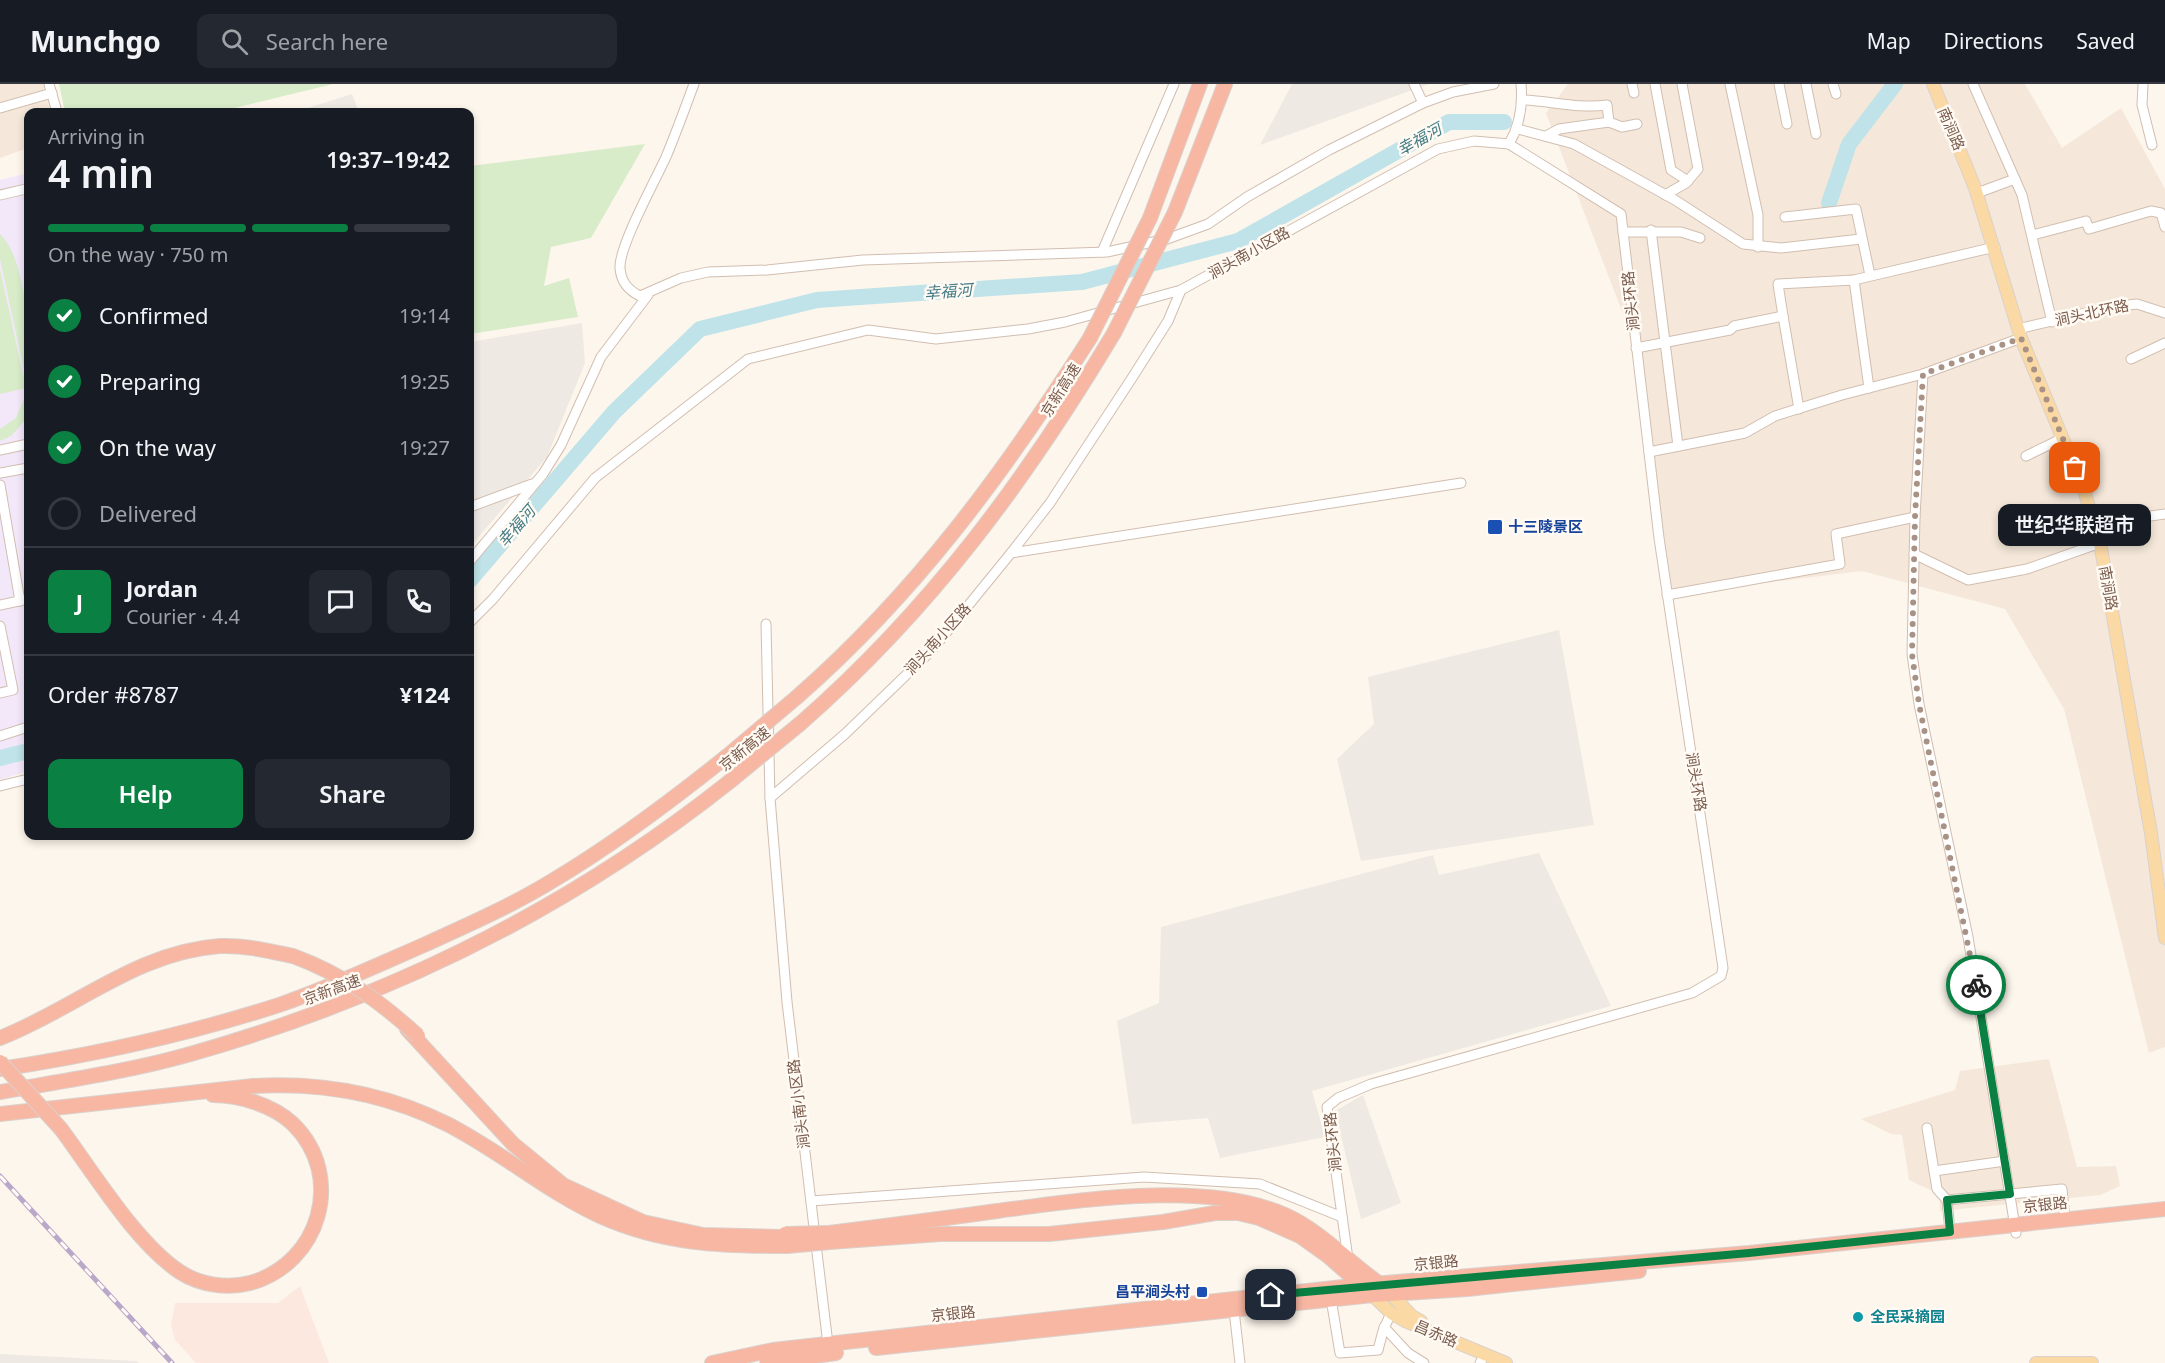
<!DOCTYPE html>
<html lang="en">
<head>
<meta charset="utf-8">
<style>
  body { margin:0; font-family:"Noto Sans","Noto Sans SC",sans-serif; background:#242831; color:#f1f3f6; height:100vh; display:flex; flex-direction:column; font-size:22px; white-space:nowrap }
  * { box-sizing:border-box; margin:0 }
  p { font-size:20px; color:#9ea1a6 }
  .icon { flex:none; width:33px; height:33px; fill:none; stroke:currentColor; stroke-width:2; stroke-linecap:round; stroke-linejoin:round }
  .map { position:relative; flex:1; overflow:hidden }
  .panel { position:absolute; left:24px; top:24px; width:450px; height:732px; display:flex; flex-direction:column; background:#171b24; border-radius:12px; box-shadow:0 3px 9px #0003 }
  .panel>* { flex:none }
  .pin { position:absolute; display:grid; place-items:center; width:51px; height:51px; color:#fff; margin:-26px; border-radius:12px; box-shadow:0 3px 9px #0006 }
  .courier { position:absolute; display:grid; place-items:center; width:60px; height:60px; margin:-30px; border:4px solid #0b8043; border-radius:50%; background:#fff; color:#222; box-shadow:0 2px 8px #0007 }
  .bubble { position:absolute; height:42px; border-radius:12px; background:#171b24; box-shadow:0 3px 9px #0003; font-size:20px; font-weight:600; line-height:42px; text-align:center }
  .headline em { font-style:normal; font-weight:600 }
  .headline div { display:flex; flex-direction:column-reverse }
  .headline { display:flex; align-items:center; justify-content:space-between; height:102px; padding:0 24px }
  h1 { font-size:39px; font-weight:600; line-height:45px }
  .bar { display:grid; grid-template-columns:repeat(4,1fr); gap:9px 6px; align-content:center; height:72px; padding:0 24px }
  .bar i { height:8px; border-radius:4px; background:#363941 }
  .bar .current { background:#0b8043 }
  .bar p { grid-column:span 4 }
  .line { display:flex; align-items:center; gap:15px; padding:0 24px; border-top:2px solid #363941 }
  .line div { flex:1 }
  .round { display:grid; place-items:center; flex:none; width:63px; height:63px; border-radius:12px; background:#242831 }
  ol { padding:0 24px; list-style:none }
  li { display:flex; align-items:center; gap:18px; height:66px }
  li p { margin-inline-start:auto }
  li .icon { padding:6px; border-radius:50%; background:#0b8043; color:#fff; stroke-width:4 }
  li:last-child { color:#9ea1a6 }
  li i { width:33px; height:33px; border:3px solid #363941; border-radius:50% }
  .cta { display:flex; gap:12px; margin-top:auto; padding:12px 24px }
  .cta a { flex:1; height:69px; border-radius:12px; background:#0b8043; color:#fff; font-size:24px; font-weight:600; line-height:69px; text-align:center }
  .cta a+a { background:#242831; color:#f1f3f6 }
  header { display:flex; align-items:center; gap:36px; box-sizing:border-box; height:84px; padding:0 30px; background:#171b24; border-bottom:2px solid #363941 }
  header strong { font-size:28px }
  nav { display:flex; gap:33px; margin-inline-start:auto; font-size:21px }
  .search { width:420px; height:54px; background:#242831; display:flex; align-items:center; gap:15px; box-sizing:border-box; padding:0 21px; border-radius:12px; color:#9ea1a6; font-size:22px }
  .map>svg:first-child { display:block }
  .residential { fill:#f5e8da }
  .commercial { fill:#fde8e0 }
  .industrial { fill:#efe9e4 }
  .education { fill:#f3e8fa }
  .grass { fill:#d8ecc9 }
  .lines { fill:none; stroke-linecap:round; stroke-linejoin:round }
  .river { stroke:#bfe3e8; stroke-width:16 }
  .minor-casing { stroke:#d1beb0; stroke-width:11 }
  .major-casing { stroke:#dad1cd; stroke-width:14 }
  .highway-casing { stroke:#dad1cd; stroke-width:16 }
  .minor { stroke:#fff; stroke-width:9 }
  .major { stroke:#fbd9a5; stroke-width:12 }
  .highway { stroke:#f7b7a3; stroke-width:14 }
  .rail-casing { stroke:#b9a8c9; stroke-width:5 }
  .rail { stroke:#fffaf3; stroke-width:3; stroke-dasharray:9; stroke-linecap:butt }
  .highway-bridge-casing { stroke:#dad1cd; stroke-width:16; stroke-linecap:butt }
  .highway-bridge { stroke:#f7b7a3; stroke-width:14 }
  .done { stroke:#a89285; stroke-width:6; stroke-dasharray:0 10.8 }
  .route { stroke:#0b8043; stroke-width:8 }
  .transit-dot { fill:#1a4fb4; stroke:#fffaf3; stroke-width:2 }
  .culture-dot { fill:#0f9aa8; stroke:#fffaf3; stroke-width:2 }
  .labels { text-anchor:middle; stroke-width:5; stroke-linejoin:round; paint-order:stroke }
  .street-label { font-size:15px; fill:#7a5c4d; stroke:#fffaf3 }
  .transit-label { font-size:15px; font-weight:bold; fill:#164399; stroke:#fffaf3; text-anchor:start }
  .culture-label { font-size:15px; font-weight:bold; fill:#0d838f; stroke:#fffaf3; text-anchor:start }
  .water-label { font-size:16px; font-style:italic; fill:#437c86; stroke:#fffaf3 }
</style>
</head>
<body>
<header>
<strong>Munchgo</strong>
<div class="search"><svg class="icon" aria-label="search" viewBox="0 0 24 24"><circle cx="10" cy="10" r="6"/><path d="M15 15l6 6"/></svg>Search here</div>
<nav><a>Map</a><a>Directions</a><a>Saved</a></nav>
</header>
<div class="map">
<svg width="2165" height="1279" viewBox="0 0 2165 1279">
  <rect width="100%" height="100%" fill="#fdf6ec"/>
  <g class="residential">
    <path d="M0,0H43L51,28H28V64L0,74Z"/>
    <path d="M1568,0H2025L2062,64L2121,24L2165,105V963L2149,969L2064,625L2005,525L1862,487L1667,511L1636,264L1546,29Z"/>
    <path d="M2049,975L2077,1083L2116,1082L2120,1102L2100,1111L1940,1127L1939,1110L1909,1096L1902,1051L1891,1050L1861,1035L1955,1006L1960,987Z"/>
  </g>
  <path class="commercial" d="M300,1202L329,1279H196L175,1256L171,1241L175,1219H278Z"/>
  <g class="industrial">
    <path d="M1292,0H1429L1260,61Z"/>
    <path d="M352,10L359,28H295Z"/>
    <path d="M582,239L585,279L547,373L470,463V258Z"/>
    <path d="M1559,546L1594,741L1361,777L1337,675L1374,640L1368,593Z"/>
    <path d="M1539,769L1611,922L1312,1007L1325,1053L1220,1074L1208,1034L1132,1040L1117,937L1159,919L1161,843L1433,771L1439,791Z"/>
    <path d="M1363,1011L1401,1119L1361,1135L1335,1027Z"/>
    <path d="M0,1270L137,1277L139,1279H0Z"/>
  </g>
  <path class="education" d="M28,89V687L0,696V96Z"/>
  <g class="grass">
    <path d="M59,0H333L218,28H65Z"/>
    <path d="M645,60L591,154L551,163L544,202L569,194L578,233L470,250V82Z"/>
    <path d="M0,150C33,181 29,289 28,333L11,352L0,357V345L16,334L28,305L0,175Z"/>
    <path d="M0,185L26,304L0,310Z"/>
  </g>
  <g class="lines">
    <g class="river">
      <path d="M1829,119L1849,60L1895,0"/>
      <path d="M470,496L614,328L700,245L817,216L1082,198L1238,157L1449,38H1504"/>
      <path d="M0,674L28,667"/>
    </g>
    <g class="minor-casing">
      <g id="minor">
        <path d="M49,0L57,28"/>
        <path d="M694,0C685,24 676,49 666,73C655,97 619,162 620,184C621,198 628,206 640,212L681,194L708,188L767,186L863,176L1107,168L1167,155L1208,140L1247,113L1329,66L1423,19"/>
        <path d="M1414,0L1423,19L1453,8L1494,0"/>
        <path d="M1632,0L1634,9"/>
        <path d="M1655,0L1671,86L1688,97"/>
        <path d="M1730,0L1758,131V163"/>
        <path d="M1779,0L1787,40"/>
        <path d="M1806,0L1816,50"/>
        <path d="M1833,0L1836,10"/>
        <path d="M1973,0L2022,111L2052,238"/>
        <path d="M2143,0L2142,21L2152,61"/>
        <path d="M1523,16C1551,17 1578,25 1607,21L1609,38L1559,45L1546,52"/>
        <path d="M0,24L52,9"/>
        <path d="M1609,38L1622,43L1637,40"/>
        <path d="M1518,45L1574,60L1675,116L1743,160L1781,164L1861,155"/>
        <path d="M1509,60C1520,41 1523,22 1521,0"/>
        <path d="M1977,109L2015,95"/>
        <path d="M0,111L26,105"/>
        <path d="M1665,111L1686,99L1698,85L1682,0"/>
        <path d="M1785,133L1856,125L1870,191"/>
        <path d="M1651,146L1678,362"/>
        <path d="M1623,148H1681L1700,154"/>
        <path d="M2033,151L2086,137L2089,145L2151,127L2161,129L2165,143"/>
        <path d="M1102,168L1174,0"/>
        <path d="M1854,196L1869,304"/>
        <path d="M1783,232L1799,325"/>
        <path d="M2018,245L2111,223L2137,220L2165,229"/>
        <path d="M1636,264L1730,246L1734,242L1783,232L1778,200L1854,196L1995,163"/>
        <path d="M2131,275L2165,259"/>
        <path d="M1923,290L1915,433L1912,570L1919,620L1968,853L2016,1149"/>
        <path d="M0,366L28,360"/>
        <path d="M1649,368L1745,349L1775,332L1842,311L1923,290L2021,254"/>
        <path d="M2026,372L2057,357L2061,351"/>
        <path d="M0,389L28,384"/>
        <path d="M0,401L20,517"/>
        <path d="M470,423L532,400"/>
        <path d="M2094,440L2165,430"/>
        <path d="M1011,469L1461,399"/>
        <path d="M1914,470L1968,496L2027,485L2100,459"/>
        <path d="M470,477L543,390L561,361L601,273L648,211"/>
        <path d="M1667,511L1840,480L1836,450L1915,433"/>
        <path d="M0,521L28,515"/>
        <path d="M470,538L493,515L595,394L748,275L868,246L936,255L1028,245L1065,238L1181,206"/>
        <path d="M766,540L770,714"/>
        <path d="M0,542L13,606L0,609"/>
        <path d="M0,652L28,643"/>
        <path d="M0,702L28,695"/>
        <path d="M1927,1044L1937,1105L1947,1116"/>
        <path d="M1934,1087L2005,1077"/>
        <path d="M811,1117L1144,1093L1260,1100L1342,1133"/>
        <path d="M1950,1148L1947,1116L2062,1105L2065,1136"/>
        <path d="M1331,1215L1340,1269L1378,1266L1383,1247L1391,1229"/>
        <path d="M1234,1226L1240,1279"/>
        <path d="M1384,1243L1408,1269L1424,1279"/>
        <path d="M825,1265L827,1252L787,918L770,714L845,650L932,566L1011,469L1050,419L1132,294L1168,237L1181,206L1438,65L1474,57L1509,60L1621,130L1659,454L1723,884L1721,892L1692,909L1371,1000L1338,1014L1327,1023L1348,1175"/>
        <path d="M1480,1279L1485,1271"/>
      </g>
    </g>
    <g class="major-casing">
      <g id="major">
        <path d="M1933,0L1975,104L2021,254L2084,406L2100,459L2151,749L2165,854"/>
        <path d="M1386,1205L1412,1232L1421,1237"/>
        <path d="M1367,1206L1391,1229L1405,1237L1506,1279"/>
        <path d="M2036,1279H2092"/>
      </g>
    </g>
    <g class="highway-casing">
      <g id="highway">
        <path d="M1175,128L1225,0"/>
        <path d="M1150,134L1200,0"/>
        <path d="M797,613C917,508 1005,387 1090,254"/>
        <path d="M801,639C931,525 1026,396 1114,249"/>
        <path d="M407,945L513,1060L563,1101L643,1138L703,1151L781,1153"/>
        <path d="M0,954C75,925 136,868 220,862C244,861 269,867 293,872"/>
        <path d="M0,985C94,971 189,950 279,921C329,904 378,881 426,860C468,841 513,821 552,797C613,761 671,717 726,673"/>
        <path d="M0,1008C62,997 126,988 187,971C386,915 567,827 729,698"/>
        <path d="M0,1030L253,1002C322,998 385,1009 447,1040C500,1067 546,1107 600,1132C662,1160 720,1162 787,1162"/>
        <path d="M61,1045C93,1088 136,1159 180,1188C200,1201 227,1205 250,1199C320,1180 346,1092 293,1040C273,1021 239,1011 213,1011"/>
        <path d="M829,1149C885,1142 941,1135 997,1127C1081,1116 1206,1096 1285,1131C1321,1147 1348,1178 1380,1200"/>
        <path d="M830,1158L940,1150H1049L1163,1138L1215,1129H1238L1259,1134L1300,1152L1328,1172L1361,1201"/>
        <path d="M876,1264L1373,1211L1467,1205L1639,1187"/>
        <path d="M712,1279L773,1266L1361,1201L1749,1169L2165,1125"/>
        <path d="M767,1279L836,1269"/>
      </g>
    </g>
    <use href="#minor" class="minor"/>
    <use href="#major" class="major"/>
    <use href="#highway" class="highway"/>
    <g class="rail-casing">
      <path id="rail" d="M0,1092L172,1279"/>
    </g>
    <use href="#rail" class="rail"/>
    <g class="highway-bridge-casing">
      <g id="highway-bridge">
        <path d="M1114,249L1175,128"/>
        <path d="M1090,254L1150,134"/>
        <path d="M726,673L797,613"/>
        <path d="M729,698L801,639"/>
        <path d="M293,872C342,890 380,917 418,952"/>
        <path d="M0,978L61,1045"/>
        <path d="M785,1150L829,1149"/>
        <path d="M787,1162L830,1158"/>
      </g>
    </g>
    <use href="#highway-bridge" class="highway-bridge"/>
  </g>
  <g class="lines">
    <path class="done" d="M1976,901L1919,620L1912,570L1915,433L1923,290L2021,254L2075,384"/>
    <path class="route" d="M1271,1211L1749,1169L1950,1148L1947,1116L2010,1110L1976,901"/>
  </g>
  <g class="transit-dot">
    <rect x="1487" y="435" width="16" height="16" rx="3"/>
    <rect x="1196" y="1202" width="12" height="12" rx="3"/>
  </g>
  <circle class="culture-dot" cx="1858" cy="1233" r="6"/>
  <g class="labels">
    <g class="street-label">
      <text transform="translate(1951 45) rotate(67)" y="5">南涧路</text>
      <text transform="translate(1249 169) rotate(-29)" y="5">涧头南小区路</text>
      <text transform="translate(1631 217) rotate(-96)" y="5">涧头环路</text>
      <text transform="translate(2092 229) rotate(-12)" y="5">涧头北环路</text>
      <text transform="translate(1061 306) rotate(-58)" y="5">京新高速</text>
      <text transform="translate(2108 504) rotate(80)" y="5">南涧路</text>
      <text transform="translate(938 555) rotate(-48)" y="5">涧头南小区路</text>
      <text transform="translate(745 665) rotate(-39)" y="5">京新高速</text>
      <text transform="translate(1696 698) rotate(81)" y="5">涧头环路</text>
      <text transform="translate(332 906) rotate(-20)" y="5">京新高速</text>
      <text transform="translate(799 1020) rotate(-97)" y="5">涧头南小区路</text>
      <text transform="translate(1333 1058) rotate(-96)" y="5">涧头环路</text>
      <text transform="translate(2045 1121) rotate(-6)" y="5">京银路</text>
      <text transform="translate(1436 1179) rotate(-5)" y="5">京银路</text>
      <text transform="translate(953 1230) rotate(-6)" y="5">京银路</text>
      <text transform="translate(1436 1250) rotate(23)" y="5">昌赤路</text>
    </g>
    <g class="transit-label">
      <text x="1508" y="448">十三陵景区</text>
      <text x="1190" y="1213" text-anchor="end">昌平涧头村</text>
    </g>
    <g class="culture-label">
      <text x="1870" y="1238">全民采摘园</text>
    </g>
    <g class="water-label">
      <text transform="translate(1419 55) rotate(-29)" y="6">幸福河</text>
      <text transform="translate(948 207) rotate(-4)" y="6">幸福河</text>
      <text transform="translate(516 442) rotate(-49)" y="6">幸福河</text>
    </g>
  </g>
</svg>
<div class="pin" style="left:2075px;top:384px;background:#ea580c"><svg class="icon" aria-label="bag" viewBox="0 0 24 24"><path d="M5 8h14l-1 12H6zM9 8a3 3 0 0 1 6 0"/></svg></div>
<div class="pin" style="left:1271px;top:1211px;background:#1f2937"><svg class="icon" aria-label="home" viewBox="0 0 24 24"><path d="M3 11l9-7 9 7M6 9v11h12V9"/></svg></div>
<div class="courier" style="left:1976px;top:901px"><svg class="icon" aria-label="bike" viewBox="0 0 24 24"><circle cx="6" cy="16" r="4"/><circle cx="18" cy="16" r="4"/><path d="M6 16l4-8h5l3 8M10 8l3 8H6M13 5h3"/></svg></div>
<div class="bubble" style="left:1998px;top:420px;width:153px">世纪华联超市</div>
<section class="panel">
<div class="headline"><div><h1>4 min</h1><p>Arriving in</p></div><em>19:37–19:42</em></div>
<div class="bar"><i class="current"></i><i class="current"></i><i class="current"></i><i></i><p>On the way · 750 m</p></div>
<ol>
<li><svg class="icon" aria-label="check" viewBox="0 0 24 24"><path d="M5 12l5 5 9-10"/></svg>Confirmed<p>19:14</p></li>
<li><svg class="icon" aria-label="check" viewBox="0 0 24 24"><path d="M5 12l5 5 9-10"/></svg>Preparing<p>19:25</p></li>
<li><svg class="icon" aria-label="check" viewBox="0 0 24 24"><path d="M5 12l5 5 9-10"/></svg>On the way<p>19:27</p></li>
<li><i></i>Delivered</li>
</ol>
<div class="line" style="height:108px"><b class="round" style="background:#0b8043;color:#fff">J</b><div><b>Jordan</b><p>Courier · 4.4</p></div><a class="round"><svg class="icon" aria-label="chat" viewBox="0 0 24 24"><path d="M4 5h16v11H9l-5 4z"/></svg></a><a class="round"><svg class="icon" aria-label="phone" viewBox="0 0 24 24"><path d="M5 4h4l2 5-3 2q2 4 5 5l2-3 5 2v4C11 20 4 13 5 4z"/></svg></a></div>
<div class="line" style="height:78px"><div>Order #8787</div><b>¥124</b></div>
<div class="cta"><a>Help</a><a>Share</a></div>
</section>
</div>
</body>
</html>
